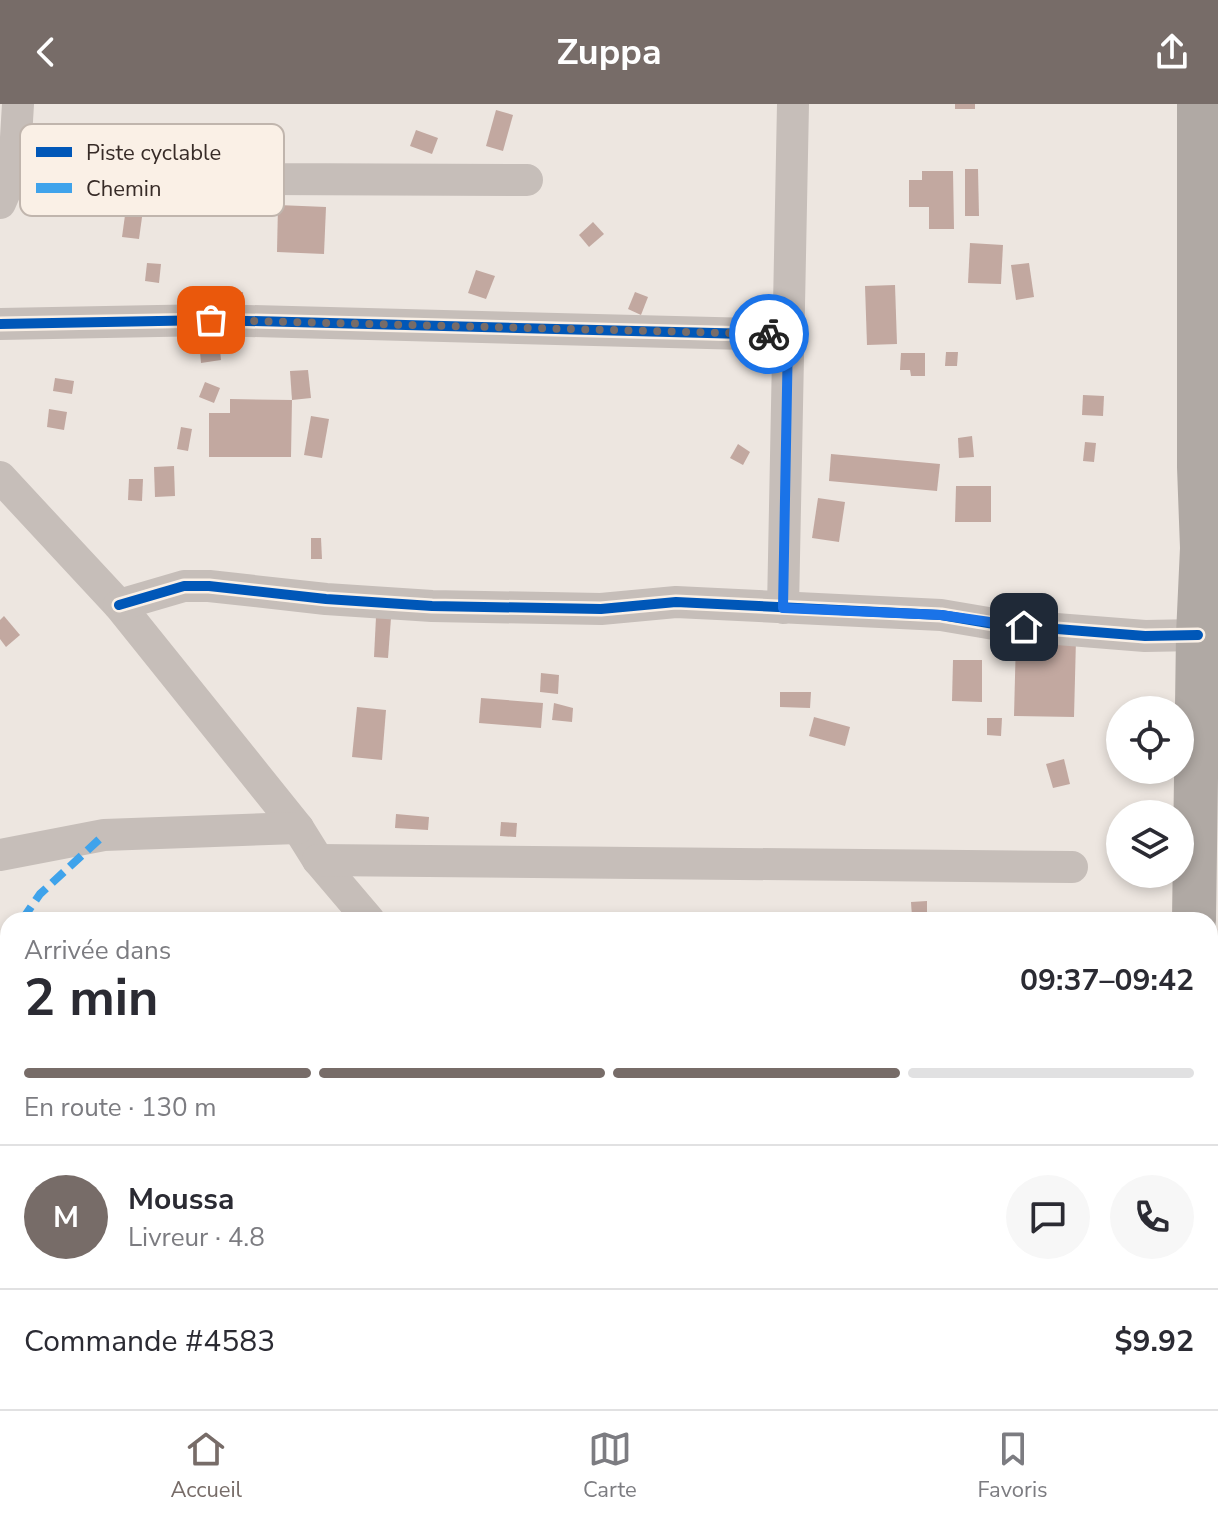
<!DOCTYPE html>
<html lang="fr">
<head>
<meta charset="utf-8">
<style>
  body { margin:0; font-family:"Nunito Sans",sans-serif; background:#f7f7f7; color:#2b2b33; height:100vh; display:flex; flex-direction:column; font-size:30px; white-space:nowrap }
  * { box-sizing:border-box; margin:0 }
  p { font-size:26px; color:#7c7c81 }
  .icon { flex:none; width:44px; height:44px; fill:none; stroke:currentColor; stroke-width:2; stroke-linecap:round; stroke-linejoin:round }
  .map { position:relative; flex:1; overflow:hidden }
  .side { position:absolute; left:0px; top:808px; width:1218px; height:498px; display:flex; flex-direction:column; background:#fff; border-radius:24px 24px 0 0; box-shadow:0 4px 12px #0003 }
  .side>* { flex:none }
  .buttons { position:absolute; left:1106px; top:592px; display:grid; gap:16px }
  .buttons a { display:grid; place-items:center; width:88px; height:88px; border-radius:50%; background:#fff; box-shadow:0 4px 12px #0003; font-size:40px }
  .pin { position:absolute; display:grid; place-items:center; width:68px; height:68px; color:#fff; margin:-34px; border-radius:16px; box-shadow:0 4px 12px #0006 }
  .courier { position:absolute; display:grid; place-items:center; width:80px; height:80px; margin:-40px; border:6px solid #1a73e8; border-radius:50%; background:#fff; color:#222; box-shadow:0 2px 10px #0007 }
  .headline em { font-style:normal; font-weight:700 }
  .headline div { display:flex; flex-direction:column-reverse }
  .headline { display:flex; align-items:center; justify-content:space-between; height:136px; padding:0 24px }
  h1 { font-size:52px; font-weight:700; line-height:60px }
  .bar { display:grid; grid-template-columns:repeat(4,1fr); gap:12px 8px; align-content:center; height:96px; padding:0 24px }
  .bar i { height:10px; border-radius:6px; background:#e1e1e2 }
  .bar .on { background:#776c68 }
  .bar p { grid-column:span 4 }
  .line { display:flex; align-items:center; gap:20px; padding:0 24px; border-top:2px solid #e1e1e2 }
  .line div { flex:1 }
  .round { display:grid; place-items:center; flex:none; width:84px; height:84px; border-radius:42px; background:#f7f7f7 }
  header { display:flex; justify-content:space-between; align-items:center; height:104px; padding:0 24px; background:#776c68; color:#fff; font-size:36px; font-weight:700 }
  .tabs { display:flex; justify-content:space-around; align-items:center; height:112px; border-top:2px solid #e1e1e2; background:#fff; font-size:22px; color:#7c7c81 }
  .tabs a { display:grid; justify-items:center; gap:4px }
  .tabs .on { color:#776c68 }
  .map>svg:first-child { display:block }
  .building { fill:#c2a8a0 }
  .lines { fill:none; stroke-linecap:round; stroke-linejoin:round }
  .minor { stroke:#c6beb9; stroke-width:32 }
  .trunk { stroke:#b0a9a4; stroke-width:44 }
  .quiet { stroke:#3fa3eb; stroke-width:8; stroke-dasharray:16 8; stroke-linecap:butt }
  .cycleway-casing { stroke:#faf0e6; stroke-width:15 }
  .cycleway { stroke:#0057b8; stroke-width:10 }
  .done { stroke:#776c68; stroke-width:8; stroke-dasharray:0 14.4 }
  .route { stroke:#1a73e8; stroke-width:10 }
  .key { fill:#faf0e6; stroke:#c0b5ad; stroke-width:2 }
  .key-label { font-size:22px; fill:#372b27 }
</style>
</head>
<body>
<header><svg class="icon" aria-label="back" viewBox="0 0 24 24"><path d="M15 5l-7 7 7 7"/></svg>Zuppa<svg class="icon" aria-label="share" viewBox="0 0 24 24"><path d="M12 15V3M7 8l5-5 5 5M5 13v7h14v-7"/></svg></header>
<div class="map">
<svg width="1218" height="1305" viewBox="0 0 1218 1305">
  <rect width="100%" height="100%" fill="#ede6e0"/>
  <g class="building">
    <rect x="955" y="0" width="20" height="5"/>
    <path d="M496,6L513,11L503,47L486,42Z"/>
    <path d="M416,26L438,34L432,50L410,42Z"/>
    <path d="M965,65H978L979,112H965Z"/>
    <path d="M922,67H953L954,125H929V103H909V76H922Z"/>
    <path d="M278,101L326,103L324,150L277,148Z"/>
    <path d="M126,104L143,106L139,135L122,133Z"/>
    <path d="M593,118L604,130L589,143L579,131Z"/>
    <path d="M970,139L1003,141L1001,180L968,179Z"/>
    <path d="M147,159L161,160L159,179L145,177Z"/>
    <path d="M1029,159L1034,193L1016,196L1011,161Z"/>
    <path d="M476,166L495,172L486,195L468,189Z"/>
    <path d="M895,181L897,240L867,241L865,182Z"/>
    <path d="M243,188L244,201L231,202L230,190Z"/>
    <path d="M635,188L648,193L641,211L628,205Z"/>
    <path d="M218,225L221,256L201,259L198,227Z"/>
    <path d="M946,248H958L957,262H945Z"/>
    <path d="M901,249H925V272H911L910,266H900Z"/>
    <path d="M308,266L311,294L292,296L290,267Z"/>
    <path d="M55,274L74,277L72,290L53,287Z"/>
    <path d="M205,278L220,284L214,299L199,293Z"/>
    <path d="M1083,291L1104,292L1103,312L1082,311Z"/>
    <path d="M230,295L292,296L291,353H209V309H230Z"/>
    <path d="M49,305L67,308L64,326L47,323Z"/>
    <path d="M311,312L329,315L322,354L304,351Z"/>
    <path d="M181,323L192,325L188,347L177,345Z"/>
    <path d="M972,332L974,353L959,354L958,334Z"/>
    <path d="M1085,338L1096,339L1094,358L1083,357Z"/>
    <path d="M738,340L750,348L743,361L730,354Z"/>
    <path d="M831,350L940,360L937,387L829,377Z"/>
    <path d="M174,362L175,392L155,393L154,363Z"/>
    <path d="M129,375H143L142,397L128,396Z"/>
    <path d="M956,382H991V418H955Z"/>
    <path d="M818,394L845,398L839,438L812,434Z"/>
    <path d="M311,434H321L322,455H311Z"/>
    <path d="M4,512L20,531L6,543L0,535V516Z"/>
    <path d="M376,513L391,514L388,554L374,553Z"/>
    <path d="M1016,534L1076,535L1074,613L1014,612Z"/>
    <path d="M953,556H982V598L952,597Z"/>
    <path d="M541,569L559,571L558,590L540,588Z"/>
    <path d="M780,588H811L810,604L780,603Z"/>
    <path d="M481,594L543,599L541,624L479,619Z"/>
    <path d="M554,599L573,604L572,618L552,616Z"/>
    <path d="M357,603L386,606L382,656L352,653Z"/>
    <path d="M814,613L850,623L845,642L809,632Z"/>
    <path d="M987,614H1002L1001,632L987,631Z"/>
    <path d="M1064,655L1070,680L1053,684L1046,660Z"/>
    <path d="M396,710L429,713L428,726L395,724Z"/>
    <path d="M501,718L517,719L516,733L500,732Z"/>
    <path d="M927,797V812L912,813L911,798Z"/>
    <path d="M0,879L8,880V895L0,894Z"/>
    <path d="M0,957H8L6,1008H0Z"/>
    <path d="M808,1298H843L835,1305H814Z"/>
  </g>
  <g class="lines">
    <g class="minor">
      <path d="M0,66L262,75L527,76"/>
      <path d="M0,99L14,67L18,0"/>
      <path d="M0,220L211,216L788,231"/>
      <path d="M0,373L119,501L298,724L318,756L369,816"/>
      <path d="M119,501L184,482H209L326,495L432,502L601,505L676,498L941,511L994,520L1145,532L1198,531"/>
      <path d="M783,504L793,0"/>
      <path d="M0,751L104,731L298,724"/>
      <path d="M318,756L1072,763"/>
      <path d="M0,1047H8"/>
      <path d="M1210,1080L1218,1081"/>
      <path d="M778,1298L783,1305"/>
    </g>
    <g class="trunk">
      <path d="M1194,816L1198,531L1202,444L1199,363V0"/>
      <path d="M1190,1305V1298"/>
    </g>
    <g class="quiet">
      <path d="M22,816L40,790L104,731"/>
      <path d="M0,868L8,846"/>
    </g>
    <g class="cycleway-casing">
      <g id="cycleway">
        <path d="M0,220L211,216L788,231"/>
        <path d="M119,501L184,482H209L326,495L432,502L601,505L676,498L941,511L994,520L1145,532L1198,531"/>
      </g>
    </g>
    <use href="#cycleway" class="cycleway"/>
  </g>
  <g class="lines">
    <path class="done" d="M211,216L769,230"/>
    <path class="route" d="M769,230L788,231L783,504L941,511L1024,523"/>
  </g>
  <rect x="20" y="20" width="264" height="92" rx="12" class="key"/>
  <rect x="36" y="43" width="36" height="10" fill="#0057b8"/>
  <rect x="36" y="79" width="36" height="10" fill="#3fa3eb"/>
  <g class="key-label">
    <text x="86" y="56">Piste cyclable</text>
    <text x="86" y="92">Chemin</text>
  </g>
</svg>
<div class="buttons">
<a><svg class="icon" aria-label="locate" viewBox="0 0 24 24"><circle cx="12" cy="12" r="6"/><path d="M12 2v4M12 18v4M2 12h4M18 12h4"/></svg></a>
<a><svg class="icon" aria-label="layers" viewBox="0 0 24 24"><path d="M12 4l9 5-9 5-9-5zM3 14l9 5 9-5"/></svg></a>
</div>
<div class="pin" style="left:211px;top:216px;background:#ea580c"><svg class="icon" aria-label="bag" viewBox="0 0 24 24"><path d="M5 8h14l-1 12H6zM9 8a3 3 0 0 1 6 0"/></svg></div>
<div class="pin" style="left:1024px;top:523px;background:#1f2937"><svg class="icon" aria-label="home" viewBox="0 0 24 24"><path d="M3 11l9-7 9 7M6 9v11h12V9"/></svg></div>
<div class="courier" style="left:769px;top:230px"><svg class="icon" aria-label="bike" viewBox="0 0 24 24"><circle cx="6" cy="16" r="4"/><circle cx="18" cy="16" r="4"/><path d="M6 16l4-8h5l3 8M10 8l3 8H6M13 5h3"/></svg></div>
<section class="side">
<div class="headline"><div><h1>2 min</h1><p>Arrivée dans</p></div><em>09:37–09:42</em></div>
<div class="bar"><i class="on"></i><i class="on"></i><i class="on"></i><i></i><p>En route · 130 m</p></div>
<div class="line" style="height:144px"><b class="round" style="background:#776c68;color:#fff">M</b><div><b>Moussa</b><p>Livreur · 4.8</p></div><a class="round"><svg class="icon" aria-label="chat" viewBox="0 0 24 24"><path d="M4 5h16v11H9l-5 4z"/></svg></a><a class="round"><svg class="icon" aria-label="phone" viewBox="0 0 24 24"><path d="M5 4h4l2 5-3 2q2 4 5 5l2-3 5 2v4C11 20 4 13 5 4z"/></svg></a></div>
<div class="line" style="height:104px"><div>Commande #4583</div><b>$9.92</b></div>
</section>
</div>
<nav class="tabs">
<a class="on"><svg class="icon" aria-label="home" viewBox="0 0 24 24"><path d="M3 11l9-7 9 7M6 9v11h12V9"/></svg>Accueil</a>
<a><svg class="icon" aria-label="map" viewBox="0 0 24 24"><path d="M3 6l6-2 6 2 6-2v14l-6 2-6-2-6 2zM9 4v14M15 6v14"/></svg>Carte</a>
<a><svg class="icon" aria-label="saved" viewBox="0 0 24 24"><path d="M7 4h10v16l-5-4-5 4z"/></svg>Favoris</a>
</nav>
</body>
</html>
